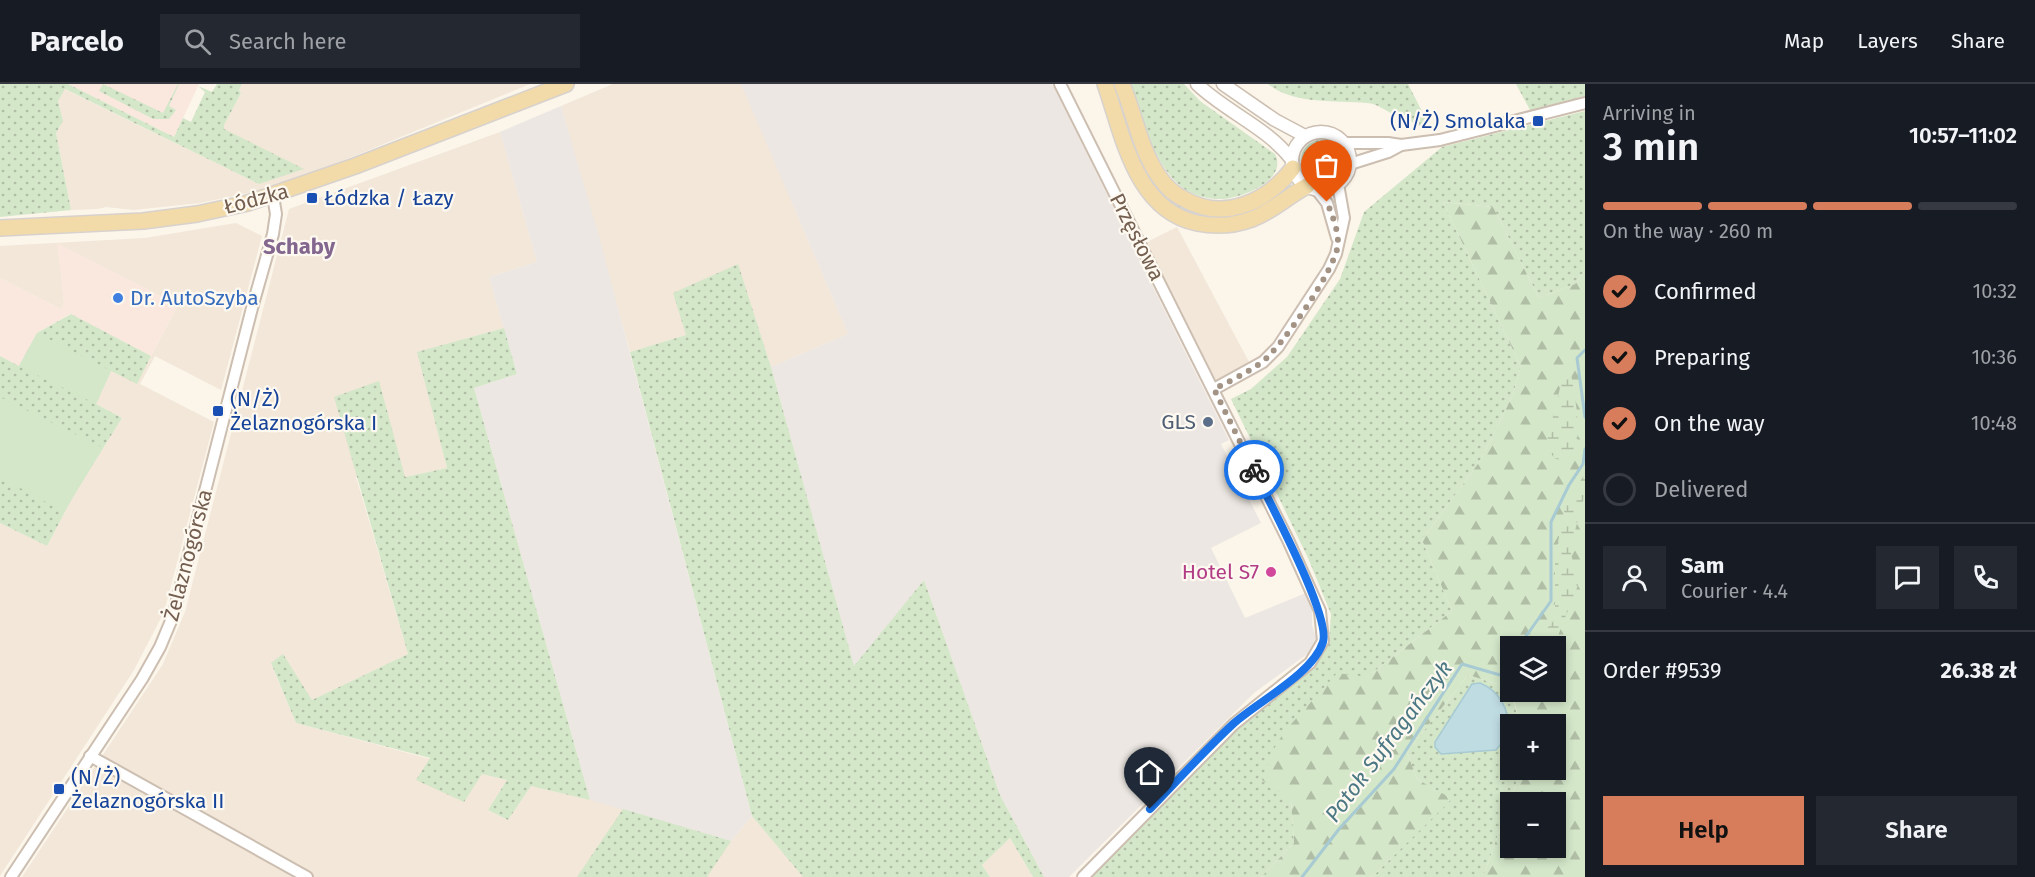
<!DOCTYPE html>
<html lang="en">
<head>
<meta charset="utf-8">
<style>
  body { margin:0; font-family:"Fira Sans",sans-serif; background:#242831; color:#f1f3f6; height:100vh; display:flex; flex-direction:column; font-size:22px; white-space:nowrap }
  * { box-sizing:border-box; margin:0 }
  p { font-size:20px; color:#9ea1a6 }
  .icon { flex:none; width:33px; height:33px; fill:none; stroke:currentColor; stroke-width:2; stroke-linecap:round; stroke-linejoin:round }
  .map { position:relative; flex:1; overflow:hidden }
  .sheet { display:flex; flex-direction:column; background:#171b24; width:450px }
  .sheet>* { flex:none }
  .buttons { position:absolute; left:1500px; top:552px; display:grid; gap:12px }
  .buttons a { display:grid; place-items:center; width:66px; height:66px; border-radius:0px; background:#171b24; box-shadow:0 3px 9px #0003; font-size:30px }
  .pin { position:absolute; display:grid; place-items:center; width:51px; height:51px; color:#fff; margin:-62px -26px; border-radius:50% 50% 50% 0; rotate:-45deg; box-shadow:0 0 6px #0007 }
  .pin .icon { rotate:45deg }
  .courier { position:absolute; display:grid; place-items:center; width:60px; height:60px; margin:-30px; border:4px solid #1a73e8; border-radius:50%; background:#fff; color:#222; box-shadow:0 2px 8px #0007 }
  .head em { font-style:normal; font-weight:600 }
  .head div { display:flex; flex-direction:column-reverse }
  .head { display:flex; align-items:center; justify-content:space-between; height:102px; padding:0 18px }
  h1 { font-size:39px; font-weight:600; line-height:45px }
  .bar { display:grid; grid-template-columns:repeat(4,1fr); gap:9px 6px; align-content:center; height:72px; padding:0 18px }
  .bar i { height:8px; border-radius:4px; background:#363941 }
  .bar .selected { background:#d87d5c }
  .bar p { grid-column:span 4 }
  .line { display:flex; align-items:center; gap:15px; padding:0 18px; border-top:2px solid #363941 }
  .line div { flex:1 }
  .round { display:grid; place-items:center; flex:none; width:63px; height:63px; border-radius:0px; background:#242831 }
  ol { padding:0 18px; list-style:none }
  li { display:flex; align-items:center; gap:18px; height:66px }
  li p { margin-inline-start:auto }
  li .icon { padding:6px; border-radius:50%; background:#d87d5c; color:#111; stroke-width:4 }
  li:last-child { color:#9ea1a6 }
  li i { width:33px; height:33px; border:3px solid #363941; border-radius:50% }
  .cta { display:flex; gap:12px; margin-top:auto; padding:12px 18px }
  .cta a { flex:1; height:69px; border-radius:0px; background:#d87d5c; color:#111; font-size:24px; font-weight:600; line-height:69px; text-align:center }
  .cta a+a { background:#242831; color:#f1f3f6 }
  header { display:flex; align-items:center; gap:36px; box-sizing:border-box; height:84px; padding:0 30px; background:#171b24; border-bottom:2px solid #363941 }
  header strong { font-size:28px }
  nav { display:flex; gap:33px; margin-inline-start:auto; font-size:21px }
  .search { width:420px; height:54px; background:#242831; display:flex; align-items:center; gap:15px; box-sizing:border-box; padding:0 21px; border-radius:0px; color:#9ea1a6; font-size:22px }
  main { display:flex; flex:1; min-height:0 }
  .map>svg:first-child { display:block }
  .residential { fill:#f2e7d9 }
  .commercial { fill:#fae8df }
  .industrial { fill:#ece7e2 }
  .grass { fill:url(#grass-dots) }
  .forest { fill:url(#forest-firs); fill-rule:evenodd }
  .wetland { fill:url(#wetland-marsh) }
  .garden { fill:#d4e7c9 }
  .water { fill:#c0dce3; stroke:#a7cad3; stroke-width:1.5 }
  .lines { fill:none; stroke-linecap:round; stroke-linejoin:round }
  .stream { stroke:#a7cad3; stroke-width:3 }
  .minor-casing { stroke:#ccbeb0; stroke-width:14 }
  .tertiary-casing { stroke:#ccbeb0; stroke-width:15 }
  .primary-casing { stroke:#d8d2ce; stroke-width:18 }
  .minor { stroke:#fff; stroke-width:10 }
  .tertiary { stroke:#fff; stroke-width:12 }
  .primary { stroke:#f2dba9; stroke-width:15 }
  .done { stroke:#a39385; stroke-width:6; stroke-dasharray:0 10.8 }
  .route { stroke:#1a73e8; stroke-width:8 }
  .transit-dot { fill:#1a4fb4; stroke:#fdf9f0; stroke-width:2 }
  .shop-dot { fill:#3f7fe0; stroke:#fdf9f0; stroke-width:2 }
  .service-dot { fill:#5c6f8a; stroke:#fdf9f0; stroke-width:2 }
  .hotel-dot { fill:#d1479c; stroke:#fdf9f0; stroke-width:2 }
  .labels { text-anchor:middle; stroke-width:4.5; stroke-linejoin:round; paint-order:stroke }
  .transit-label { font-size:21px; fill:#164399; stroke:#fdf9f0; text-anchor:start }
  .street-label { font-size:21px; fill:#735e4f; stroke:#fdf9f0 }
  .shop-label { font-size:21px; fill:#366cbe; stroke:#fdf9f0; text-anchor:start }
  .service-label { font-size:21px; fill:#4e5e75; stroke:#fdf9f0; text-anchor:end }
  .hotel-label { font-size:21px; fill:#b23c85; stroke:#fdf9f0; text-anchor:end }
  .neighbourhood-label { font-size:22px; font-weight:bold; fill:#83678e; stroke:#fdf9f0 }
  .water-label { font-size:22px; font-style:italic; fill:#4b7884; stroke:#fdf9f0 }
</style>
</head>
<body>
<header>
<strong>Parcelo</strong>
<div class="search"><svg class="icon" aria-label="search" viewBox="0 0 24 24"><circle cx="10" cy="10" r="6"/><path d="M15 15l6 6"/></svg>Search here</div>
<nav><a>Map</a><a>Layers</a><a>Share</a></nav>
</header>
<main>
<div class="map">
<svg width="1585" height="793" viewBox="0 0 1585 793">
  <defs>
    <pattern id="grass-dots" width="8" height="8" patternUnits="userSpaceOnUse" patternTransform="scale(1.5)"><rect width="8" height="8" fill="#d4e7c9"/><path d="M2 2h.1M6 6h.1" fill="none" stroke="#b0bea6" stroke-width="1.8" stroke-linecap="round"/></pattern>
    <pattern id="forest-firs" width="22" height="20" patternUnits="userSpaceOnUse" patternTransform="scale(1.5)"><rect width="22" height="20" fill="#d4e7c9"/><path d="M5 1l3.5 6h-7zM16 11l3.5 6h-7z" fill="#b0bea6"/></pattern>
    <pattern id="wetland-marsh" width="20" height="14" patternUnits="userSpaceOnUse" patternTransform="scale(1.5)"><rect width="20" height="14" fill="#d4e7c9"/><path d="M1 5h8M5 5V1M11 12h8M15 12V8" fill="none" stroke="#b0bea6"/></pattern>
  </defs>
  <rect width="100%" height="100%" fill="#fbf5ea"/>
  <g class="residential">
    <path d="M242,0H530L330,82L258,107L200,119L134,126L106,123L98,125L71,126L56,49L63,37L58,17L64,5L259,100L224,45V41L241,9L239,6Z"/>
    <path d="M613,0H809L792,119L848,250L771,283L737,180L686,251L630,268L561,22Z"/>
    <path d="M500,48L537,178L489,193L504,244L418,268L447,384L405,393H356L408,570L312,616L283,571L271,580L296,639L430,675L416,696L482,690L507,696L488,726L508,736L531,702L600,718L731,757L752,732L803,793H22L163,580L185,528L289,125Z"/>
    <path d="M236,139L262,152L221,306L155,272L140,300L214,338L164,528L134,586L0,792V439L47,462L75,409L122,334L96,320L111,287L137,299L178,221L58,160L64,219L61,225L0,194V162L145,154Z"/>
    <path d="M1177,143L1249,278L1216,296L1145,159Z"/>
    <path d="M1010,754L1033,793H990L982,781Z"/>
  </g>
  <g class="commercial">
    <path d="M68,0H199L174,53Z"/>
    <path d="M57,159L178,221L151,272L70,230L37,249L19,282L0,272V194L61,225L64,219Z"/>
  </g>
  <g class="industrial">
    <path d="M741,0H1052L1229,356L1221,360L1261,439L1211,464L1245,534L1306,509L1312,521V541L1316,553L1315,562L1306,571L1254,609L1069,793H1044L1000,711L924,496L854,583L771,283L848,250Z"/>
    <path d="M561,22L600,156L752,732L731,757L590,716L474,304L517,290L489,193L537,178L500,48Z"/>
  </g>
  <g class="grass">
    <path d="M0,0H68L174,53L183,34L191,38L205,8L198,2L212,8L217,0H242L239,6L241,9L224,41V45L304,85L259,100L65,5L58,17L63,37L56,49L71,126L0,133Z"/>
    <path d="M103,0L163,29L178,0H179L169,22L176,26L169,35H153L99,7Z"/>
    <path d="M1110,0H1115L1136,60L1203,130L1289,98L1293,103L1274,118L1245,132L1209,135L1179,125L1160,111L1141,83Z"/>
    <path d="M1129,0H1184L1200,17L1275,70C1288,96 1244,113 1224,115C1209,116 1189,111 1177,99C1152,74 1141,33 1129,0Z"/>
    <path d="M1268,0H1408L1429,41L1418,42C1410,35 1402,35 1393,30C1384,26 1378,20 1367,19C1336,16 1294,21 1268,0Z"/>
    <path d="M1516,0H1585V12L1530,26Z"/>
    <path d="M1585,27V187L1575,200L1539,214L1493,123L1443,118L1521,283L1512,313L1480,377L1422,456L1452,527L1367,593L1291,716L1294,759L1261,793H1090L1237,643L1292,602L1312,584L1329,558L1331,530L1308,474L1231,315L1251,305L1287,273L1340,195L1364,128L1442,63Z"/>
    <circle cx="1321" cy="76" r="20"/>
    <path d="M738,180L771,283L854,582L924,496L1000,711L1044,793H1033L1010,754L982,781L990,793H803L752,732L630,268L686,251L673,209Z"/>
    <path d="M71,230L151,272L137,300L111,287L96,320L122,334L75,409L47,462L0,439V272L19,282L37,249Z"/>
    <path d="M504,244L517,290L474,304L590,716L531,702L508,736L488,726L507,696L482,690L464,718L416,696L430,674L296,639L271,579L283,570L312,616L408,570L334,313L379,297L405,393L447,384L417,268Z"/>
    <path d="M1468,591L1510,604L1520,640H1510V686H1521L1483,793H1370L1374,791L1451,715L1417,695L1407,668Z"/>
    <path d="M623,725L731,757L707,793H577Z"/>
  </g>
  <path class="forest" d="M1443,118L1493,123L1539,214L1575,200L1585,187V793H1483L1521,686H1556V640H1520L1512,608H1556V562H1510V604L1468,591L1407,668L1417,695L1452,715L1374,791L1370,793H1261L1294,759L1291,716L1262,696L1274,665L1284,648L1337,589L1367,593L1452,527L1422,456L1480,377L1512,313L1521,283ZM1510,718H1556V764H1510Z"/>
  <g class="wetland">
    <path d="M1571,289C1575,318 1585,354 1570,380L1554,374L1546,361L1561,300Z"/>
    <path d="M1585,390V410L1570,465L1578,501L1554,562H1532L1555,535V473L1566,418Z"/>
  </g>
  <g class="garden">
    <path d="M37,249L111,287L96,320L19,282Z"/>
    <path d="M0,313L103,364L64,428L0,393Z"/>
  </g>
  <path class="water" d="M1480,599C1502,608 1509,627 1510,649L1496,666L1441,670L1435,663V658L1472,600Z"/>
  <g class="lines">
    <g class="stream">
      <path d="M1585,266L1577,274L1585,333"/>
      <path d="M1519,562L1551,517V438L1569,401L1583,380L1585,365"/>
      <path d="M1302,793L1339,745L1394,685L1462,580L1500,591L1510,575"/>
    </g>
    <g class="minor-casing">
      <g id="minor">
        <path d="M1060,0L1288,456L1320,527L1323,557L1310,579L1234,640L1083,793"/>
        <path d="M1345,59H1388L1401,61L1440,56L1585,19"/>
        <path d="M1350,80L1388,68L1401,61"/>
        <path d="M1316,105L1327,119L1337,154"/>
        <path d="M1214,305L1263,278L1278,263L1329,185L1336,170L1344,134L1338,100"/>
        <path d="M90,672L307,793"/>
        <path d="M11,793L142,595L160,563L173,532L252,224L273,150L276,130L273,112"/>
      </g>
    </g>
    <g class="tertiary-casing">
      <g id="tertiary">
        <path d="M1197,0C1226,28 1267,43 1292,76"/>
        <path d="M1223,0L1275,36L1305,52"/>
        <circle cx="1321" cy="77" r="29"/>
      </g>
    </g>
    <g class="primary-casing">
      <g id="primary">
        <path d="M1105,0C1123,51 1135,126 1197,139C1217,143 1233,142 1252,135C1273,127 1288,112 1307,102"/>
        <path d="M1122,0C1135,31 1140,66 1160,94C1166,103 1174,110 1184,115C1224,138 1267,118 1293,84"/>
        <path d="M0,144L143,137L197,130L248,119L355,82L566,0"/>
      </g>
    </g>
    <use href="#minor" class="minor"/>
    <use href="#tertiary" class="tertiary"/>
    <use href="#primary" class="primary"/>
  </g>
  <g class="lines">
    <path class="done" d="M1254,386L1214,305C1230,297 1247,289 1262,278C1281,264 1338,182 1338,159C1338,145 1332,131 1327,118"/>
    <path class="route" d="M1150,725C1177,697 1204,667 1233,640C1257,618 1313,590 1323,558C1331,532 1268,416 1254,386"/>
  </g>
  <g class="transit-dot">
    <rect x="1532" y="31" width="12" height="12" rx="3"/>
    <rect x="306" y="108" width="12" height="12" rx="3"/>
    <rect x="212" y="321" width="12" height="12" rx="3"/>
    <rect x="53" y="699" width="12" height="12" rx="3"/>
  </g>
  <circle class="shop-dot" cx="118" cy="214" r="6"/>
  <circle class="service-dot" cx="1208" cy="338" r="6"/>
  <circle class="hotel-dot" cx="1271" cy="488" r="6"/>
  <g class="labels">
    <g class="transit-label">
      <text x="1526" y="44" text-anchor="end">(N/Ż) Smolaka</text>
      <text x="324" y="121">Łódzka / Łazy</text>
      <text x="230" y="322">(N/Ż)<tspan x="230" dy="24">Żelaznogórska I</tspan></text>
      <text x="71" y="700">(N/Ż)<tspan x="71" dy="24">Żelaznogórska II</tspan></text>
    </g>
    <g class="street-label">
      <text transform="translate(256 115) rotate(-15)" y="7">Łódzka</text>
      <text transform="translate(1137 153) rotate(63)" y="7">Przęsłowa</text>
      <text transform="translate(188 471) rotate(-75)" y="7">Żelaznogórska</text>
    </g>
    <g class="shop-label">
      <text x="130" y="221">Dr. AutoSzyba</text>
    </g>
    <g class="service-label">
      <text x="1196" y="345">GLS</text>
    </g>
    <g class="hotel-label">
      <text x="1259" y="495">Hotel S7</text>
    </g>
    <g class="neighbourhood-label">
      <text x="299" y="170">Schaby</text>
    </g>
    <g class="water-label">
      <text transform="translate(1388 657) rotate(-53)" y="8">Potok Sufragańczyk</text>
    </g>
  </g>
</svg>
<div class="buttons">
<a><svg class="icon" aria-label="layers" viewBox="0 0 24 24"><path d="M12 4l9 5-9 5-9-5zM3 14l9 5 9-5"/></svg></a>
<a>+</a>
<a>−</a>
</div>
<div class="pin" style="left:1327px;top:118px;background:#ea580c"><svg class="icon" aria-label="bag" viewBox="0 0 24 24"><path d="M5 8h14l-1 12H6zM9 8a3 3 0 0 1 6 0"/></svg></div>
<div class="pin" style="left:1150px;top:725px;background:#1f2937"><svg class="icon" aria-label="home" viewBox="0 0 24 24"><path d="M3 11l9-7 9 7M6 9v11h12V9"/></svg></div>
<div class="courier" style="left:1254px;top:386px"><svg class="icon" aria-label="bike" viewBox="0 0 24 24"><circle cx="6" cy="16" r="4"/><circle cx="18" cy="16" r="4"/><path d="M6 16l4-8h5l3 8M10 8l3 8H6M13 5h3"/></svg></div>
</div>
<section class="sheet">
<div class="head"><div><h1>3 min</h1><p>Arriving in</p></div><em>10:57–11:02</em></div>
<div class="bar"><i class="selected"></i><i class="selected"></i><i class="selected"></i><i></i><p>On the way · 260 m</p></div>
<ol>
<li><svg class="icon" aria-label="check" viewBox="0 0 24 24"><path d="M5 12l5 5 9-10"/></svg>Confirmed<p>10:32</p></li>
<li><svg class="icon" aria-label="check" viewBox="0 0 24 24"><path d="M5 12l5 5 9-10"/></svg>Preparing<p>10:36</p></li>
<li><svg class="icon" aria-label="check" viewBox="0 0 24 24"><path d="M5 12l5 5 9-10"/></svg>On the way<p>10:48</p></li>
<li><i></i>Delivered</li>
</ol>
<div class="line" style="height:108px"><a class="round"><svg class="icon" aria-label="person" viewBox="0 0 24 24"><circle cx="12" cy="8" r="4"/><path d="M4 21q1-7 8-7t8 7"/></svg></a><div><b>Sam</b><p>Courier · 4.4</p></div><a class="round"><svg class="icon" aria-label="chat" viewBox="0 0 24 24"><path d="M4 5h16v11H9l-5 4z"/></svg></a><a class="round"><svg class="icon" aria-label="phone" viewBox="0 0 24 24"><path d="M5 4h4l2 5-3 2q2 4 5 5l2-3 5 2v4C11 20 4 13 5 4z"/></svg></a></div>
<div class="line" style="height:78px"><div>Order #9539</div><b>26.38 zł</b></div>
<div class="cta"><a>Help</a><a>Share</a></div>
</section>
</main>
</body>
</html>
